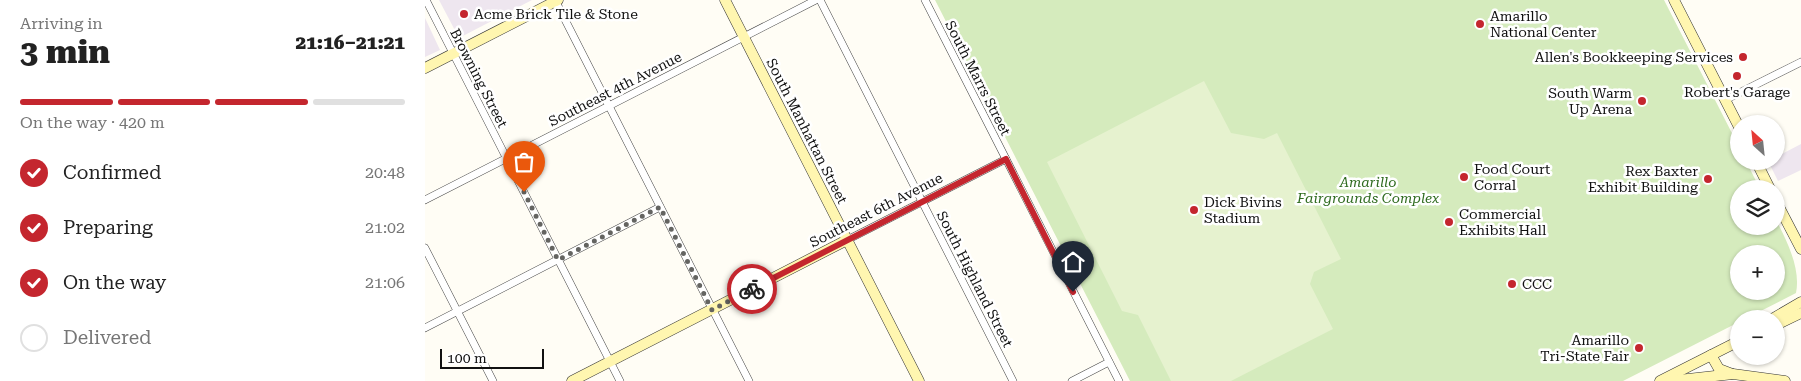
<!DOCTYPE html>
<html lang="en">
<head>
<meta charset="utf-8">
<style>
  body { margin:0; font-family:"Roboto Serif",serif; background:#f6f6f6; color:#222; height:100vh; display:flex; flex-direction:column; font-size:19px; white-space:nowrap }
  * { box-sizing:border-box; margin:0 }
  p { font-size:16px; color:#767676 }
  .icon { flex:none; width:28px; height:28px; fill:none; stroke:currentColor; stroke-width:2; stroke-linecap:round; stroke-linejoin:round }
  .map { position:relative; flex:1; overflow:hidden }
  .sheet { display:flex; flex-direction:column; background:#fff; width:425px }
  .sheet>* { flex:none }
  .needle { width:32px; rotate:333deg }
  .controls { position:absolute; left:1305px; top:115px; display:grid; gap:10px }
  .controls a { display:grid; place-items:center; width:55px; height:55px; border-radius:50%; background:#fff; box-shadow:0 1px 4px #0004; font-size:25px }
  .scale { position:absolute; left:15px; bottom:12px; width:104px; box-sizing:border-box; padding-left:5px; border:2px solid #111; border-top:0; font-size:14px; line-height:18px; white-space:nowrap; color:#111; -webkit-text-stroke:4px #fff; paint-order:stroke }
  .pin { position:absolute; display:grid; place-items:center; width:42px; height:42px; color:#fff; margin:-51px -21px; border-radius:50% 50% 50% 0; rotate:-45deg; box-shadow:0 0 5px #0007 }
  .pin .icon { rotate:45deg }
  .courier { position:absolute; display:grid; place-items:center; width:50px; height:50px; margin:-25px; border:4px solid #c4262e; border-radius:50%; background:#fff; color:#222; box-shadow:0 1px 6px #0007 }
  .overview em { font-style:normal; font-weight:800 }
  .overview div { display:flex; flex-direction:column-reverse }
  .overview { display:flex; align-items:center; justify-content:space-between; height:85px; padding:0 20px }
  h1 { font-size:32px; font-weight:800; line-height:38px }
  .bar { display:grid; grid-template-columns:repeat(4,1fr); gap:8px 5px; align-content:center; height:60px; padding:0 20px }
  .bar i { height:6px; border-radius:4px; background:#e0e0e0 }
  .bar .selected { background:#c4262e }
  .bar p { grid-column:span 4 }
  ol { padding:0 20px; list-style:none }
  li { display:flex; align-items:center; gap:15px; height:55px }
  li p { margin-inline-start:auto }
  li .icon { padding:5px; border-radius:50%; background:#c4262e; color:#fff; stroke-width:4 }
  li:last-child { color:#767676 }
  li i { width:28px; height:28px; border:2px solid #e0e0e0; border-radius:50% }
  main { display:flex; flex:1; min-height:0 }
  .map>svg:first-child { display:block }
  .industrial { fill:#eee6ef }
  .green { fill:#d5ebbd; fill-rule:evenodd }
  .pitch { fill:#e6f2cf }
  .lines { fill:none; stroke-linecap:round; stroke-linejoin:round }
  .street-casing { stroke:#444; stroke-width:8 }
  .secondary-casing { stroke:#333; stroke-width:11 }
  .street { stroke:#fff; stroke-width:7 }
  .secondary { stroke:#fff6b0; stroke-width:10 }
  .done { stroke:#646461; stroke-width:5; stroke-dasharray:0 9 }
  .route { stroke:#c4262e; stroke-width:6 }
  .poi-dot { fill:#c4262e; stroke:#fff; stroke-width:2 }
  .labels { text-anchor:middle; stroke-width:5; stroke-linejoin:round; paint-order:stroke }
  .poi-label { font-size:14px; fill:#111; stroke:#fff; text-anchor:start }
  .street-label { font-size:14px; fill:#111; stroke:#fff }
  .park-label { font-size:14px; font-style:italic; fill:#2f6b1f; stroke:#fff }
</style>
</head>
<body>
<main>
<section class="sheet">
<div class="overview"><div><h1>3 min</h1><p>Arriving in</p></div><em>21:16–21:21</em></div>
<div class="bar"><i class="selected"></i><i class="selected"></i><i class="selected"></i><i></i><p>On the way · 420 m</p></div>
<ol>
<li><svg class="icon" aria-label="check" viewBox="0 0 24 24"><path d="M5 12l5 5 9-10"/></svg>Confirmed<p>20:48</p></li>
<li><svg class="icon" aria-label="check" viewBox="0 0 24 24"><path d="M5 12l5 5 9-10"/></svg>Preparing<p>21:02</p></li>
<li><svg class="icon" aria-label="check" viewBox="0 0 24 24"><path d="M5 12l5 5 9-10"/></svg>On the way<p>21:06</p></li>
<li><i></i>Delivered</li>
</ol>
</section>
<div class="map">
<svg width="1376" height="381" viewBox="0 0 1376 381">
  <rect width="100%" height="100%" fill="#fffdf5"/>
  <g class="industrial">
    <path d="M14,0H107L34,38Z"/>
    <path d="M0,18L15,50L0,57Z"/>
    <path d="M1376,144V170L1353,181L1343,161H1351V157Z"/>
  </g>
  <path class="green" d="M510,0H1239L1314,147V161H1321L1335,189H1314V226H1351V220C1362,241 1376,269 1371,293L1320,319H1314V322L1198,381H705ZM1314,254H1351V291H1314Z"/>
  <path class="pitch" d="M779,81L806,133L839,139L852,133L916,259L889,272L885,284L908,329L806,381H746L713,315L697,311L622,162Z"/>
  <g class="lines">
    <g class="street-casing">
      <g id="street">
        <path d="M1,0L195,381"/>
        <path d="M130,0L324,381"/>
        <path d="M395,0L588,381"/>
        <path d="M500,0L694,381"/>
        <path d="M1300,100L1376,62"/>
        <path d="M0,200L391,0"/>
        <path d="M422,240L581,159"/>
        <path d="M0,248L68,381"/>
        <path d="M0,328L235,207"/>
        <path d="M647,381L684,362"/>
      </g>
    </g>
    <g class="secondary-casing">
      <g id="secondary">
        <path d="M300,0L494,381"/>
        <path d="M1249,0L1314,127"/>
        <path d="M0,68L133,0"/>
        <path d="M1331,161L1345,189"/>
        <path d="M1351,201L1376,249"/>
        <path d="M1347,319L1376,302"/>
        <path d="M1351,325L1376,313"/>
        <path d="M1286,355L1294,369L1307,374"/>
        <path d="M147,381L422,240"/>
        <path d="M1235,381L1314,341"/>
        <path d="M1245,381L1308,374L1360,381"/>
      </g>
    </g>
    <use href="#street" class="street"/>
    <use href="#secondary" class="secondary"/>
  </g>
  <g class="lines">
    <path class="done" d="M99,192L133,260L235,207L287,310L327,289"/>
    <path class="route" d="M327,289L581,159L648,292"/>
  </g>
  <g class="poi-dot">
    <circle cx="39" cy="14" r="5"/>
    <circle cx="1055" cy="24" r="5"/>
    <circle cx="1318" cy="57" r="5"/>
    <circle cx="1312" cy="76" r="5"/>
    <circle cx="1217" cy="101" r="5"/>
    <circle cx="1039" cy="177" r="5"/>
    <circle cx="1283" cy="179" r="5"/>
    <circle cx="769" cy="210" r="5"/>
    <circle cx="1024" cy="222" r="5"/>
    <circle cx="1087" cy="284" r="5"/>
    <circle cx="1214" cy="348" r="5"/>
  </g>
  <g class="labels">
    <g class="poi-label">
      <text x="49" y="19">Acme Brick Tile &amp; Stone</text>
      <text x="1065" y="21">Amarillo<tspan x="1065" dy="16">National Center</tspan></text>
      <text x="1308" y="62" text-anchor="end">Allen's Bookkeeping Services</text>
      <text x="1312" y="97" text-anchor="middle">Robert's Garage</text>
      <text x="1207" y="98" text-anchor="end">South Warm<tspan x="1207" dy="16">Up Arena</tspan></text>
      <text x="1049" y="174">Food Court<tspan x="1049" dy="16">Corral</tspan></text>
      <text x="1273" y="176" text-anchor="end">Rex Baxter<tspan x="1273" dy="16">Exhibit Building</tspan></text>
      <text x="779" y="207">Dick Bivins<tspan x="779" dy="16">Stadium</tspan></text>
      <text x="1034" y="219">Commercial<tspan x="1034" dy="16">Exhibits Hall</tspan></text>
      <text x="1097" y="289">CCC</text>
      <text x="1204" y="345" text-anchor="end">Amarillo<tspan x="1204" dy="16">Tri-State Fair</tspan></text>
    </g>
    <g class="street-label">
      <text transform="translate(54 78) rotate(63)" y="5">Browning Street</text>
      <text transform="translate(553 78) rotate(63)" y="5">South Marrs Street</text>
      <text transform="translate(190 89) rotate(-27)" y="5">Southeast 4th Avenue</text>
      <text transform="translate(382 131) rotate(63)" y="5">South Manhattan Street</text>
      <text transform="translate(451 210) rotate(-27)" y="5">Southeast 6th Avenue</text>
      <text transform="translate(550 279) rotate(63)" y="5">South Highland Street</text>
    </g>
    <g class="park-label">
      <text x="943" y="187">Amarillo<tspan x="943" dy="16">Fairgrounds Complex</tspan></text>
    </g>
  </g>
</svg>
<div class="controls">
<a><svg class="needle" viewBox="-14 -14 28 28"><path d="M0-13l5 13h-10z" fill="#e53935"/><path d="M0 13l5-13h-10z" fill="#767676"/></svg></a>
<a><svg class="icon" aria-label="layers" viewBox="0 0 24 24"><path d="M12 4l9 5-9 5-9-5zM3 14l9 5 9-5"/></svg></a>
<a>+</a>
<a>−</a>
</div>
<div class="scale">100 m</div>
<div class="pin" style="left:99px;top:192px;background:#ea580c"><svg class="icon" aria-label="bag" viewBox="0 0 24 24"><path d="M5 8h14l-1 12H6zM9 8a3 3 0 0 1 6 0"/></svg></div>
<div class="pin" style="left:648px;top:292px;background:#1f2937"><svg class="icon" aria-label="home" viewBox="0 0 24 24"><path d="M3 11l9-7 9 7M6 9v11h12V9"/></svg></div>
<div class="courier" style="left:327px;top:289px"><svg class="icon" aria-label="bike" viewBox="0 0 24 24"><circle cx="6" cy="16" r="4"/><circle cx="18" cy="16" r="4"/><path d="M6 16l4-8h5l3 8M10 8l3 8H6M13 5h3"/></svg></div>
</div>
</main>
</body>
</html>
